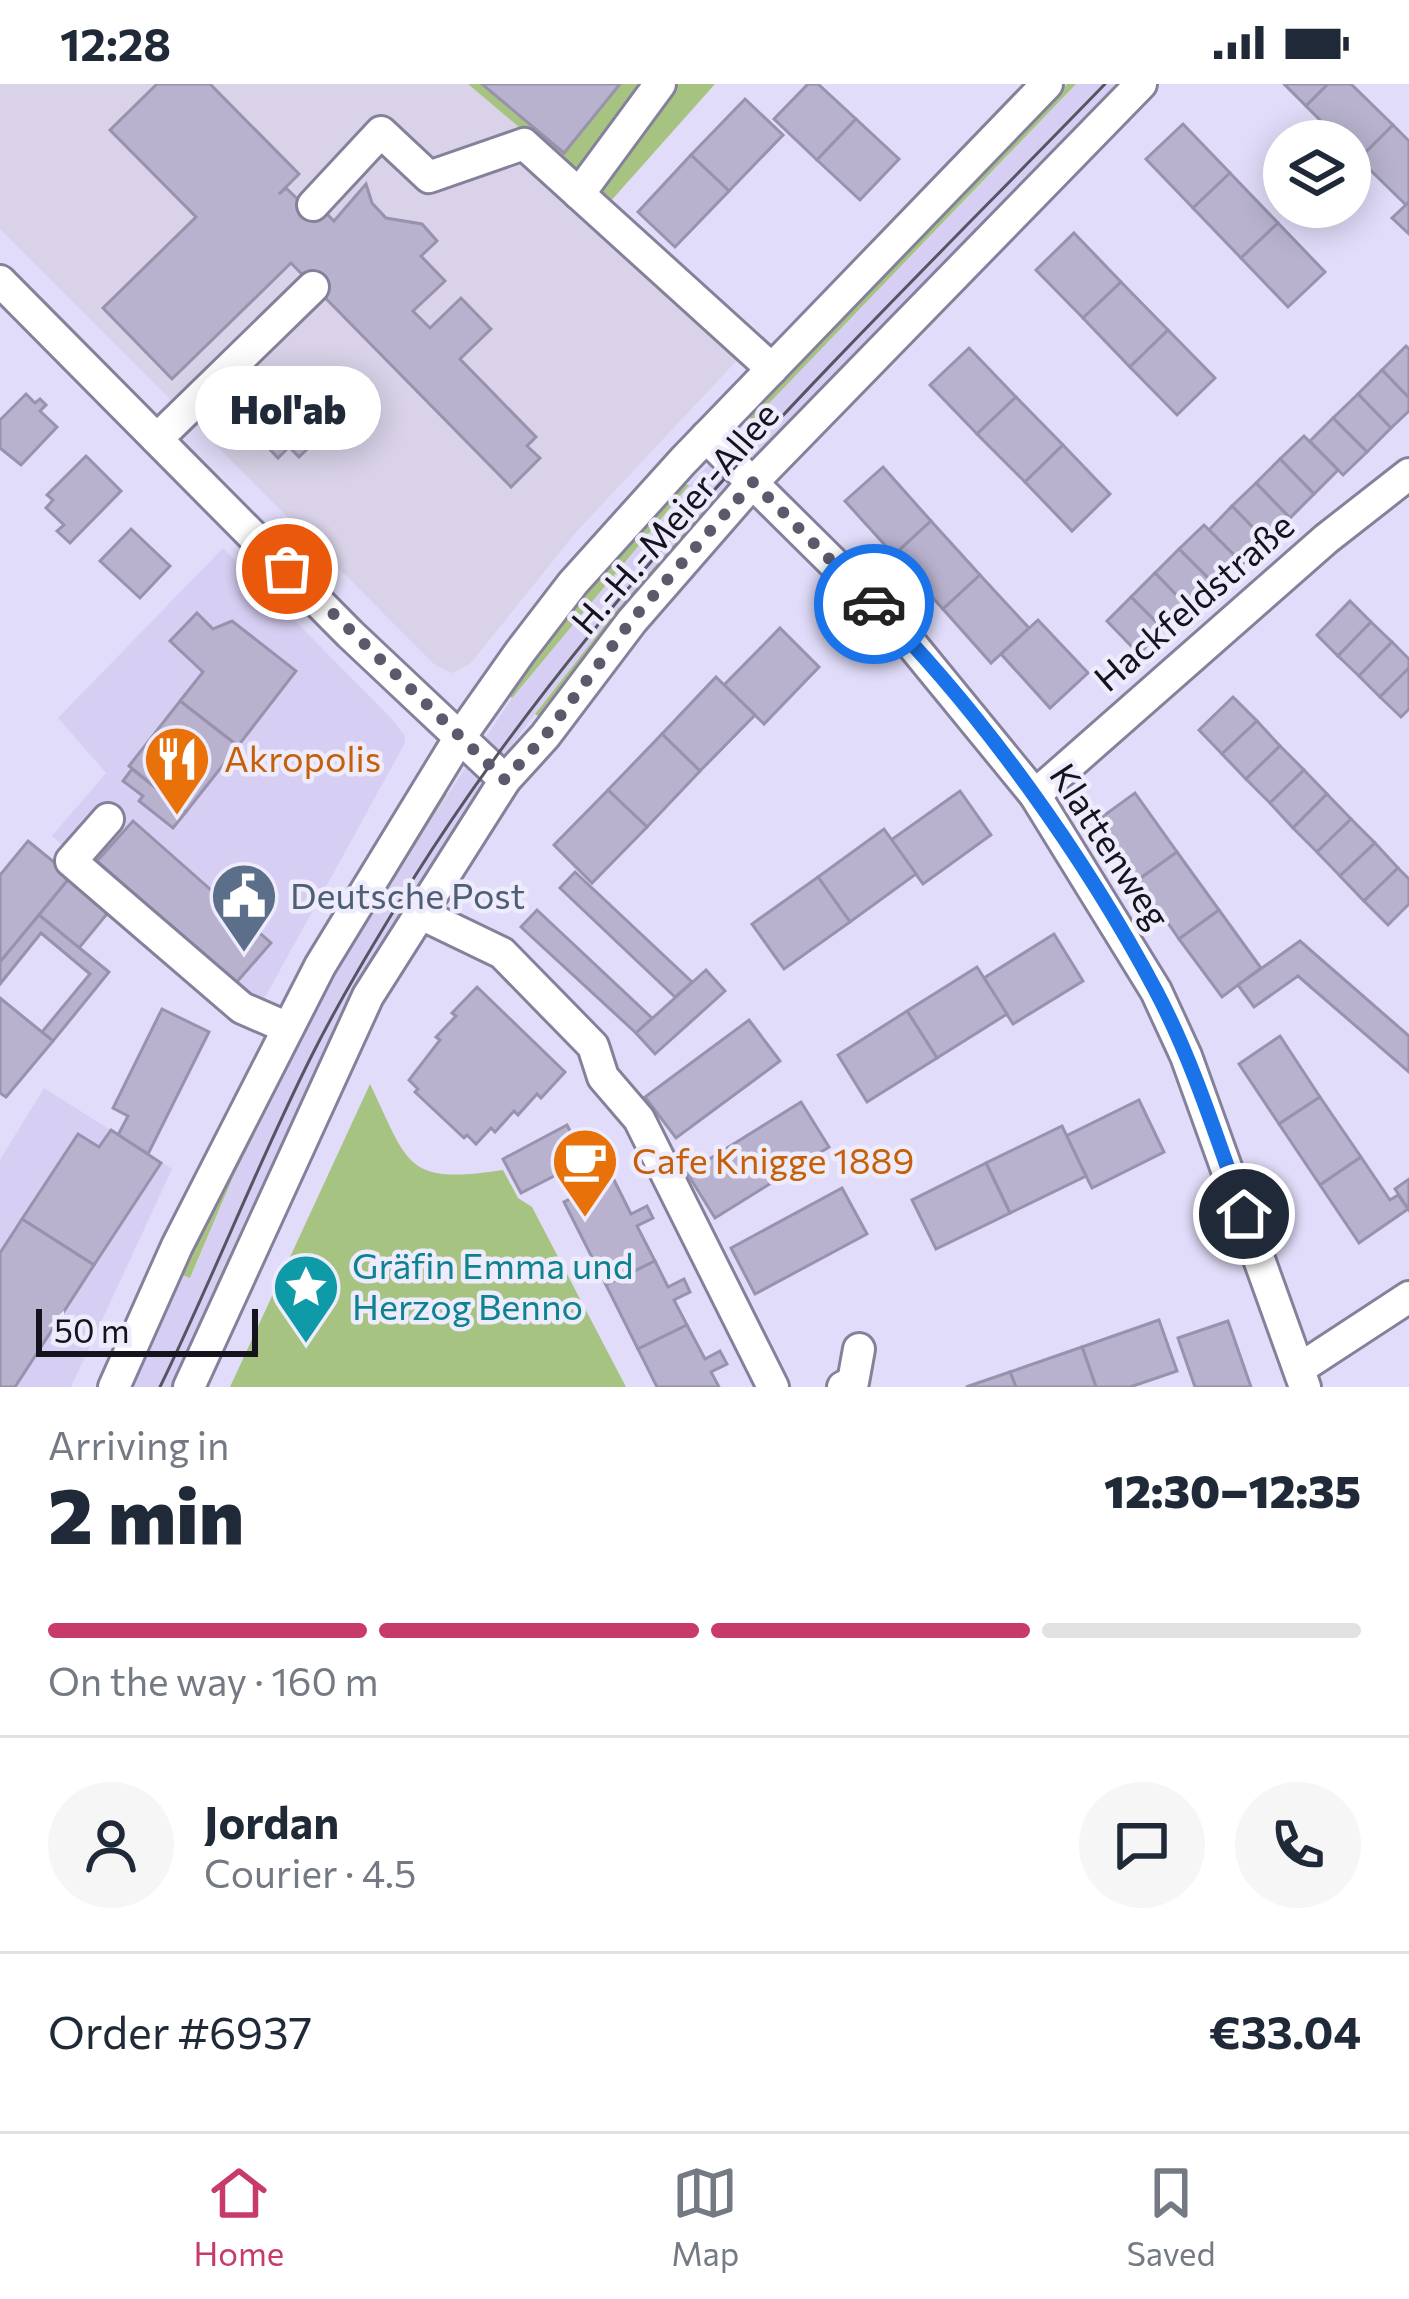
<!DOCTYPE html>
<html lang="en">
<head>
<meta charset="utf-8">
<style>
  body { margin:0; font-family:Commissioner,sans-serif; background:#f6f6f7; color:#1f2937; height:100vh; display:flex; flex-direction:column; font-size:45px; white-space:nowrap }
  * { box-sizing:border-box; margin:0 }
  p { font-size:39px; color:#747a83 }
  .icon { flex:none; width:66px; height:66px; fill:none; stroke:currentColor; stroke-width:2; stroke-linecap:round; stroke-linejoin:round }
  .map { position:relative; height:1303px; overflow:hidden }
  .side { display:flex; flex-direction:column; background:#fff; flex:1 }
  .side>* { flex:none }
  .tools { position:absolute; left:1263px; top:36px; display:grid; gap:24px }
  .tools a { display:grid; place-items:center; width:108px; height:108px; border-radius:50%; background:#fff; box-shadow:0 6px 30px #0003; font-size:60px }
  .scale { position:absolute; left:36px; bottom:30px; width:222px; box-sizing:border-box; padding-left:12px; border:6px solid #15131d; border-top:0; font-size:33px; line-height:42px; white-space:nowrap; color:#15131d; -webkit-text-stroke:9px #eeebfc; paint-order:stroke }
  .pin { position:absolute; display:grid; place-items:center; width:102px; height:102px; color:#fff; margin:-51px; border:6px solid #fff; border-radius:50%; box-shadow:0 3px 12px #0007 }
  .courier { position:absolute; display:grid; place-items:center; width:120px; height:120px; margin:-60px; border:9px solid #1a73e8; border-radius:50%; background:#fff; color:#222; box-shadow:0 3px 15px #0007 }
  .bubble { position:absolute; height:84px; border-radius:42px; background:#fff; box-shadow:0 6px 30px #0003; font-size:39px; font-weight:800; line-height:84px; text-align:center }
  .overview em { font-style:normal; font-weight:800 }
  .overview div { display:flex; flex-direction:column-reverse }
  .overview { display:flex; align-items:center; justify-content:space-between; height:204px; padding:0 48px }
  h1 { font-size:78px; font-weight:800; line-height:90px }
  .bar { display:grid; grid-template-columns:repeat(4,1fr); gap:18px 12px; align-content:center; height:144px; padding:0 48px }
  .bar i { height:15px; border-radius:9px; background:#e0e1e3 }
  .bar .current { background:#c83a68 }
  .bar p { grid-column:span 4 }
  .line { display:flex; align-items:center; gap:30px; padding:0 48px; border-top:3px solid #e0e1e3 }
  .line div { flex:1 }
  .round { display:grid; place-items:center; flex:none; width:126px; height:126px; border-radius:63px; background:#f6f6f7 }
  .status { display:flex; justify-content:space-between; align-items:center; height:84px; padding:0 60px; background:#fff; direction:ltr }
  .status svg { height:33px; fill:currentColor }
  .tabs { display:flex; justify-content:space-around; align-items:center; height:168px; border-top:3px solid #e0e1e3; background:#fff; font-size:33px; color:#747a83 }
  .tabs a { display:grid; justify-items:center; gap:6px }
  .tabs .current { color:#c83a68 }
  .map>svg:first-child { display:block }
  .built { fill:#d7cff3 }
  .education { fill:#d9d2e8 }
  .green { fill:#a6c382 }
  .building { fill:#b8b2ce; stroke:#9892ad; stroke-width:3 }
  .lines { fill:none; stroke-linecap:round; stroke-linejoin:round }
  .minor-casing { stroke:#86819b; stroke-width:36 }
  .minor { stroke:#fff; stroke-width:30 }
  .tram { stroke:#575464; stroke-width:3 }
  .done { stroke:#5c596a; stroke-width:12; stroke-dasharray:0 21.6 }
  .route { stroke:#1a73e8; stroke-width:15 }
  .labels { text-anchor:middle; stroke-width:9; stroke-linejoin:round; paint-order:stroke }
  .street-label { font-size:36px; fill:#15131d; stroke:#eeebfc }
  .food-label { font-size:36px; fill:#c56008; stroke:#eeebfc; text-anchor:start }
  .service-label { font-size:36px; fill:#4e5e75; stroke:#eeebfc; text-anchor:start }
  .culture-label { font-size:36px; fill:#0d838f; stroke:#eeebfc; text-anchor:start }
</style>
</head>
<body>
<div class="status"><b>12:28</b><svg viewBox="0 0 49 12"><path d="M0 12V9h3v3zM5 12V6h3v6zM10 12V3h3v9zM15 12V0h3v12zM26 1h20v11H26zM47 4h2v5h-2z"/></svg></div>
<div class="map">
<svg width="1409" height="1303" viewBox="0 0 1409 1303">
  <rect width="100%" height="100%" fill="#e1dcf9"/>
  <g class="built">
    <path d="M1076,0H1117L709,420L616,527L525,643L466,726L355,904L215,1201L224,1206L180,1303H126L180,1190L191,1193L233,1093L334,891L381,811L512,614L593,512L689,401Z"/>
    <path d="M223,464L391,634L404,651L405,659L257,928L52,752L106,689L58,634Z"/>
    <path d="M44,1004L172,1085L71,1303H0V1076Z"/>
  </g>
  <path class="education" d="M0,0H468L567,81L756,256L576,448L470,580L452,589L435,581L0,145Z"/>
  <g class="green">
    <path d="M468,0H715L609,119Z"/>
    <path d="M1067,0H1076L750,339V329L759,318Z"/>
    <path d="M1117,0H1125L780,354L771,355Z"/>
    <path d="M685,400L689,401L512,614L503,607L586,507Z"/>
    <path d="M709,420L710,424L622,530L544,636L535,630L616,527Z"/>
    <path d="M444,709L447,710L334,891L233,1093L190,1194L180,1190L327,887L430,721Z"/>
    <path d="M466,726L467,732L224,1206L215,1202L355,904Z"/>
    <path d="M370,1000C409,1081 405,1101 503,1086L518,1114L532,1123L626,1303H230Z"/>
  </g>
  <g class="building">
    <path d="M157,0H210L299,90L279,110L286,104L319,136L326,129L334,137L366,100L372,119L386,134L422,140L437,157L421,172L445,197L413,227L430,244L461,214L491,245L460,275L536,353L527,362L540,374L511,403L291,179L172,295L103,224L196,133L110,46Z"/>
    <path d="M482,0H620L564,69Z"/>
    <path d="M808,0H818L856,35L817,76L774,35Z"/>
    <path d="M1284,0H1328L1306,22Z"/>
    <path d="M1328,0H1351L1393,41L1359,75L1350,66V57H1341L1306,22Z"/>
    <path d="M745,15L783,51L729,107L691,71Z"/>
    <path d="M856,35L899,75L860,116L817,76Z"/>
    <path d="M1183,40L1230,89L1193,124L1146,75Z"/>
    <path d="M1393,41L1409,57V118L1406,121L1359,75Z"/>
    <path d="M691,71L729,107L675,163L638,128Z"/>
    <path d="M1230,89L1278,139L1241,174L1193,124Z"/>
    <path d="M1409,118V150L1392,134Z"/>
    <path d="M1278,139L1325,188L1288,223L1241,174Z"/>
    <path d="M1074,149L1121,198L1083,234L1036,186Z"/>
    <path d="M1121,198L1168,246L1130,283L1083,234Z"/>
    <path d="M1168,246L1215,294L1177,331L1130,283Z"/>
    <path d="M1406,262L1409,265V314L1382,286Z"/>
    <path d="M969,264L1016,313L977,350L930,301Z"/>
    <path d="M1382,286L1409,314V327L1391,344L1358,310Z"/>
    <path d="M276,298L325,348L299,373L289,363L278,374L263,358L271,350L247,326L265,300L269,305Z"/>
    <path d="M26,310L35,319L40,315L46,321L40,327L57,343L21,381L0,364V336Z"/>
    <path d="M1358,310L1391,344L1367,368L1333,334Z"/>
    <path d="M1016,313L1063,361L1025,398L977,350Z"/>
    <path d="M1333,334L1367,368L1343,391L1310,357Z"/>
    <path d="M1304,352L1338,386L1314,410L1280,375Z"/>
    <path d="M1063,361L1110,410L1072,447L1025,398Z"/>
    <path d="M86,372L121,407L70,459L57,447L64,441L46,424L53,416L47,411Z"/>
    <path d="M1280,375L1314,410L1290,434L1256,399Z"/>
    <path d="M883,383L931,437L894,471L845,417Z"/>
    <path d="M1256,399L1290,434L1266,457L1232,422Z"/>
    <path d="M1232,422L1266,457L1243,480L1209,446Z"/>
    <path d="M931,437L980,491L943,525L894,471Z"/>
    <path d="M1204,441L1237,474L1212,498L1179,465Z"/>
    <path d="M131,445L170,482L140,514L100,477Z"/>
    <path d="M1179,465L1212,498L1187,522L1155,489Z"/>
    <path d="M1155,489L1187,522L1163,545L1131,513Z"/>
    <path d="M980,491L1029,544L991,579L943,525Z"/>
    <path d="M1131,513L1163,545L1139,570L1107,537Z"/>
    <path d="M1350,517L1371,538L1338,572L1317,551Z"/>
    <path d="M197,529L213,545L232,537L296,587L238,662L180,617L203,588L170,557Z"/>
    <path d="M1038,536L1088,589L1050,624L1001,570Z"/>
    <path d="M1371,538L1392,558L1359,592L1338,572Z"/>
    <path d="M780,544L819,583L764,640L724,601Z"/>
    <path d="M1392,558L1409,575V584L1380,613L1359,592Z"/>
    <path d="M1409,584V625L1401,633L1380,613Z"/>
    <path d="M716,593L755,631L700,687L662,650Z"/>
    <path d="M1233,613L1257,637L1222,670L1199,646Z"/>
    <path d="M180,617L238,662L186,728L129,682Z"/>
    <path d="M1257,637L1280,662L1246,695L1222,670Z"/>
    <path d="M662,650L700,687L647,743L608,706Z"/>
    <path d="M1280,662L1304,686L1270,719L1246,695Z"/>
    <path d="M132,685L186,728L173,744L139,717L143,712L123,697Z"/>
    <path d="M1304,686L1327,710L1293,744L1270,719Z"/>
    <path d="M608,706L647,743L592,799L554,761Z"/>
    <path d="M960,707L991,751L923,800L891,756Z"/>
    <path d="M1135,709L1177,768L1138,796L1095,738Z"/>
    <path d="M1327,710L1351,735L1317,768L1293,744Z"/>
    <path d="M1351,735L1375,759L1340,792L1317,768Z"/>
    <path d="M133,737L271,859L235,900L97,777Z"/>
    <path d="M884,745L916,790L850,838L818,793Z"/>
    <path d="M28,757L71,792L0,878V791Z"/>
    <path d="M1375,759L1398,784L1364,817L1340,792Z"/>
    <path d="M1177,768L1219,826L1179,855L1138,796Z"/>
    <path d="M1398,784L1409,795V820L1388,841L1364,817Z"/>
    <path d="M575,788L692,898L675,913L560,804Z"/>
    <path d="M71,792L111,825L79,864L39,831Z"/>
    <path d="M818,793L850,838L784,885L752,840Z"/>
    <path d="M537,826L652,934L636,949L521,843Z"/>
    <path d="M1219,826L1261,884L1222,913L1179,855Z"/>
    <path d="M39,831L109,888L53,957L42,948L90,890L41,849L0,900V878Z"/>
    <path d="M1054,850L1083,897L1013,940L984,894Z"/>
    <path d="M1300,857L1409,952V988L1298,892L1254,923L1238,901Z"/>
    <path d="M977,883L1007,930L937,974L907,927Z"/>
    <path d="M706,886L725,907L655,970L636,949Z"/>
    <path d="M477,903L565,988L541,1014L537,1010L518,1031L514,1027L495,1048L491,1044L476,1060L467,1051L464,1054L415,1008L418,1005L409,996L440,956L436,953L456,932L452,929Z"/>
    <path d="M0,914L53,957L6,1013L0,1009Z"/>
    <path d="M162,925L209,948L148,1070L118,1051L128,1032L113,1024Z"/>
    <path d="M907,927L937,974L867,1018L838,971Z"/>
    <path d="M749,936L780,977L676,1054L645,1013Z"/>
    <path d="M1280,952L1320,1013L1279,1040L1239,980Z"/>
    <path d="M1320,1013L1361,1073L1320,1101L1279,1040Z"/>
    <path d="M1139,1016L1164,1068L1092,1104L1066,1052Z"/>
    <path d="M801,1018L829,1063L715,1134L687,1089Z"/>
    <path d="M567,1041L585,1076L521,1109L503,1075Z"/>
    <path d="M1062,1042L1086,1092L1010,1129L986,1079Z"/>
    <path d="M111,1046L161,1079L94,1181L22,1135L78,1050L99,1063Z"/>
    <path d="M1361,1073L1390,1116L1398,1111L1408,1125L1359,1159L1320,1101Z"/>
    <path d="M986,1079L1010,1129L936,1165L912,1116Z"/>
    <path d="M613,1094L631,1130L647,1122L653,1134L637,1142L655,1177L606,1201L564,1118Z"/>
    <path d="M1409,1095V1126L1395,1105Z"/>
    <path d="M842,1104L867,1150L755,1210L731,1164Z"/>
    <path d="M22,1135L94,1181L15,1303H0V1169Z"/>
    <path d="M655,1177L668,1203L684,1195L690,1208L674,1216L687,1241L638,1265L606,1201Z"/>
    <path d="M1159,1236L1177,1287L1130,1303H1096L1082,1263Z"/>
    <path d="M1228,1237L1251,1303H1195L1178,1254Z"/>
    <path d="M687,1241L705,1275L720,1267L727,1280L711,1288L719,1303H657L638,1265Z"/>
    <path d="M1082,1263L1096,1303H1016L1010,1288Z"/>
    <path d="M1010,1288L1016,1303H966Z"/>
  </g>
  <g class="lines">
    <g class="minor-casing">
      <g id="minor">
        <path d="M579,110L660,0"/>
        <path d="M313,121L381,48L429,93L524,60L772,285"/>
        <path d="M0,197L350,550L505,696"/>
        <path d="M706,353L895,540L1035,711L1156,907L1186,972L1305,1303"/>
        <path d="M157,355L313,203"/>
        <path d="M1035,711L1326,455L1409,390"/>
        <path d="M108,735L71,777L242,924L288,944"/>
        <path d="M419,829L502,869L593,962L603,993L639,1035L773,1303"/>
        <path d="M1299,1285L1409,1213"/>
        <path d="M114,1303L177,1162L320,882L460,653L520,568L573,499L683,377L1047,0"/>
        <path d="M189,1303L368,912L505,696L545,652L632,537L753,398L1141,0"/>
        <path d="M843,1303L853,1298L859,1265"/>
      </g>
    </g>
    <use href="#minor" class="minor"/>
    <path class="tram" d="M160,1303C213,1194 257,1081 311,973C342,911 379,851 415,792C603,494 862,251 1105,0"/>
  </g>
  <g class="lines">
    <path class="done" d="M287,485L505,696L545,652L632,536L753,398L874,520"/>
    <path class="route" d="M874,520C981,627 1085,773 1156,907C1193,977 1217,1055 1244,1130"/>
  </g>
  <defs>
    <g id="restaurant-pin" transform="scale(3.45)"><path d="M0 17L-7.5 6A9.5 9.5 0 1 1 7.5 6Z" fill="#e8710a" stroke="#eeebfc"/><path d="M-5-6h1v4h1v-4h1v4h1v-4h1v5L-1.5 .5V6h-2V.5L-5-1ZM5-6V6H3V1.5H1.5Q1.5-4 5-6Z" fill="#fff"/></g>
    <g id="civic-pin" transform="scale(3.45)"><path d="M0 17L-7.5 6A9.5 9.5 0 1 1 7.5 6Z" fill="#5c6f8a" stroke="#eeebfc"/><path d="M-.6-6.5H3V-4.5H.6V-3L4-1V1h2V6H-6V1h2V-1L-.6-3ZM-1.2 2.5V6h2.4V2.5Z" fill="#fff"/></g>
    <g id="cafe-pin" transform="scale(3.45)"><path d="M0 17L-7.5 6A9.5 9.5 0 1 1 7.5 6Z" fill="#e8710a" stroke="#eeebfc"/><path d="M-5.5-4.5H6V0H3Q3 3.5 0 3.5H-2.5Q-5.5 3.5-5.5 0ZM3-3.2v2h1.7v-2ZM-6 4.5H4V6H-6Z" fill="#fff"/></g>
    <g id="sight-pin" transform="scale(3.45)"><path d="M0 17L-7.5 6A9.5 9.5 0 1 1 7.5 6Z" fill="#0f9aa8" stroke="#eeebfc"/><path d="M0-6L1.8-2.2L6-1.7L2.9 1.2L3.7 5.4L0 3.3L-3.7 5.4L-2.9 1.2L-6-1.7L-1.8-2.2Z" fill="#fff"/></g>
  </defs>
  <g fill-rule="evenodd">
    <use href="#restaurant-pin" x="177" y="675"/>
    <use href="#civic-pin" x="244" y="812"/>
    <use href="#cafe-pin" x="585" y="1077"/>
    <use href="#sight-pin" x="306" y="1203"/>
  </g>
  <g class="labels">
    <g class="street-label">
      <text transform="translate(675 434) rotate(-49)" y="13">H.-H.-Meier-Allee</text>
      <text transform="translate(1194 518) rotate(-41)" y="13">Hackfeldstraße</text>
      <text transform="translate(1110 762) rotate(57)" y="13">Klattenweg</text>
    </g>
    <g class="food-label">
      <text x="224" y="688">Akropolis</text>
      <text x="632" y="1090">Cafe Knigge 1889</text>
    </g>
    <g class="service-label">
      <text x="290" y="825">Deutsche Post</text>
    </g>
    <g class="culture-label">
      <text x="352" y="1195">Gräfin Emma und<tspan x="352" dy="41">Herzog Benno</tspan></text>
    </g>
  </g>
</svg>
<div class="tools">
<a><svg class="icon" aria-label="layers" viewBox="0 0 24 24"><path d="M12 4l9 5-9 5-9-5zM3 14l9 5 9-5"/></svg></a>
</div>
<div class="scale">50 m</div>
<div class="pin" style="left:287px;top:485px;background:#ea580c"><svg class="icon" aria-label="bag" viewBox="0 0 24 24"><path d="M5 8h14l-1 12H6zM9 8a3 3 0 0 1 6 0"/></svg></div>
<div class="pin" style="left:1244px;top:1130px;background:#1f2937"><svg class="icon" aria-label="home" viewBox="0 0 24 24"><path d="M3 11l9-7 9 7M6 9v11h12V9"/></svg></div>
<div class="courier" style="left:874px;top:520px"><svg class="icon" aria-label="car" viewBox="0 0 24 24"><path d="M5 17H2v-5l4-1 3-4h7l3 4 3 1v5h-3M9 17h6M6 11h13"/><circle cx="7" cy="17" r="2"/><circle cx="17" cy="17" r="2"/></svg></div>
<div class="bubble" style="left:195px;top:282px;width:186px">Hol'ab</div>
</div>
<section class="side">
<div class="overview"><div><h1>2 min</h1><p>Arriving in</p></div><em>12:30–12:35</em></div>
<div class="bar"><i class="current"></i><i class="current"></i><i class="current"></i><i></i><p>On the way · 160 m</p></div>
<div class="line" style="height:216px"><a class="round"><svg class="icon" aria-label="person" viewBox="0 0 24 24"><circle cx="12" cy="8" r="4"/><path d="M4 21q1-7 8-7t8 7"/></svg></a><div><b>Jordan</b><p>Courier · 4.5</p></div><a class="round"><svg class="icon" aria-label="chat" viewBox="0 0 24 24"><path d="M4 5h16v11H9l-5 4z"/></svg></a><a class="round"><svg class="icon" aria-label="phone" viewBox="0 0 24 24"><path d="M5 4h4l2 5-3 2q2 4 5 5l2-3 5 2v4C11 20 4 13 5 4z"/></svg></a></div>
<div class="line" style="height:156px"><div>Order #6937</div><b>€33.04</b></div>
</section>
<nav class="tabs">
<a class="current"><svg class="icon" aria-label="home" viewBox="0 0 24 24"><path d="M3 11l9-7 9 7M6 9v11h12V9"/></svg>Home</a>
<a><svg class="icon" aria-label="map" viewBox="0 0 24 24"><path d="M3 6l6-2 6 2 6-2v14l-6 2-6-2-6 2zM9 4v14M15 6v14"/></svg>Map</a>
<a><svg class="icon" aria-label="saved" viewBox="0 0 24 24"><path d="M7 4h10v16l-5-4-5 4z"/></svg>Saved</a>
</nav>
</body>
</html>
